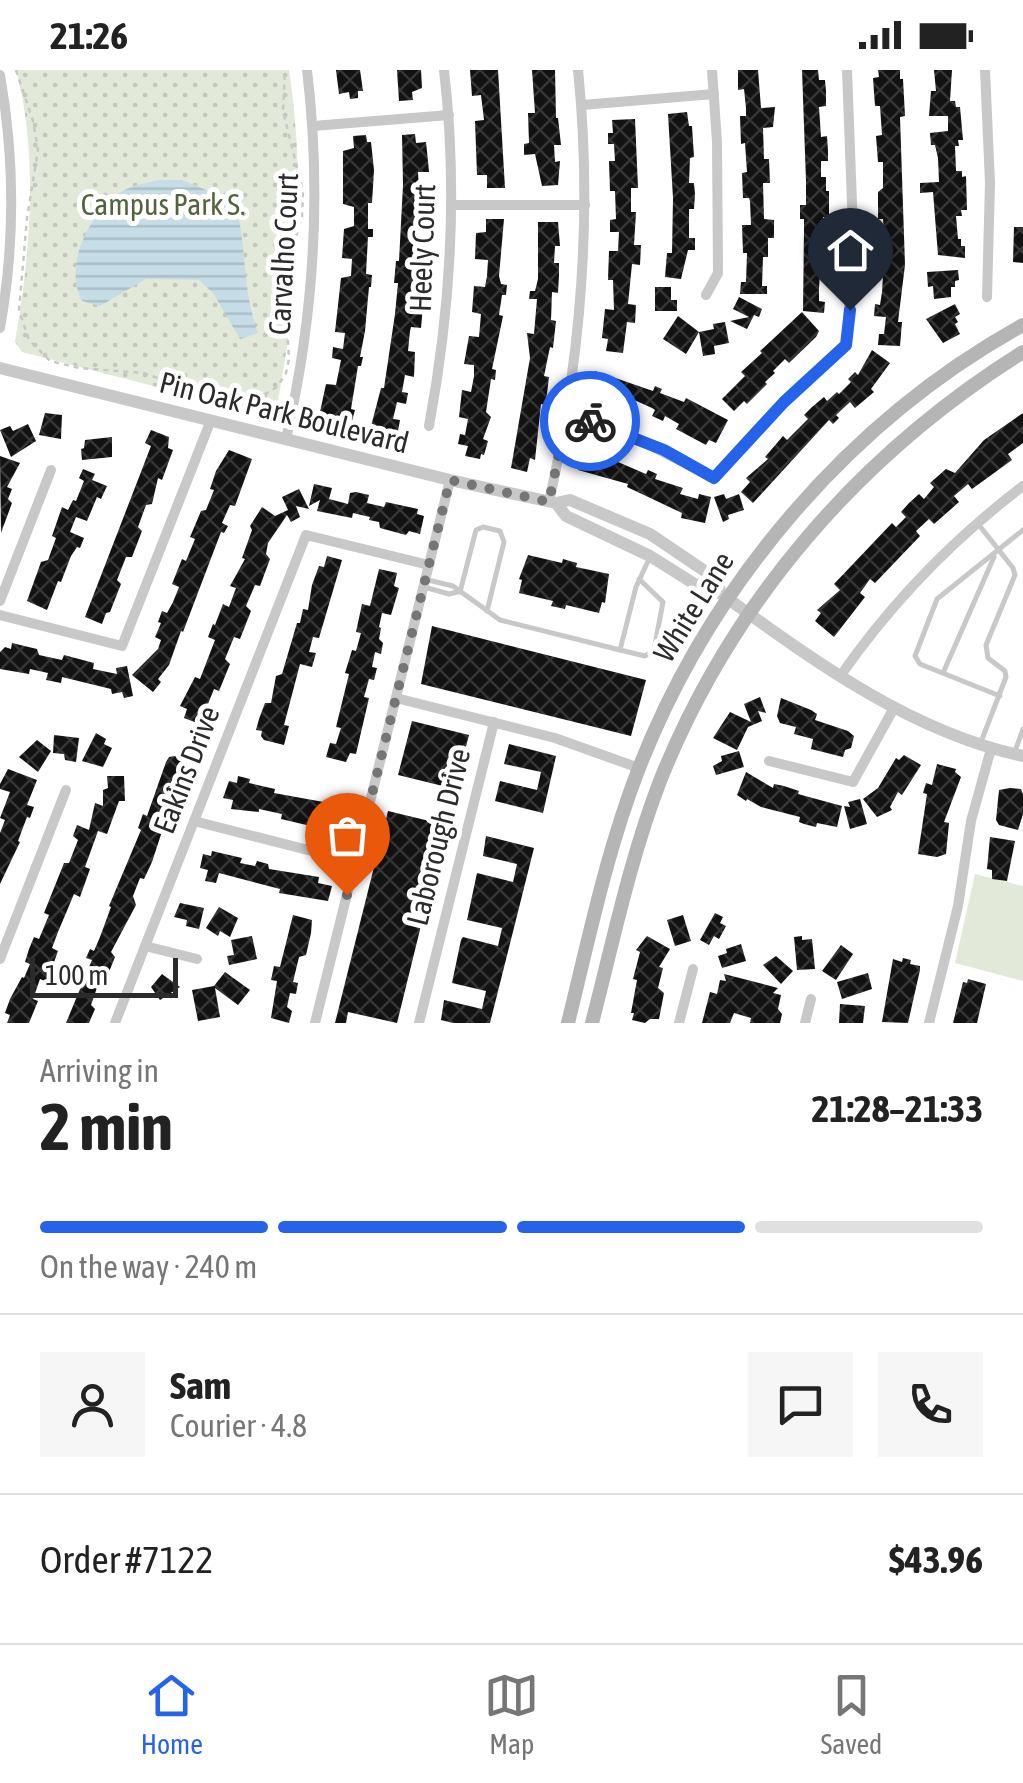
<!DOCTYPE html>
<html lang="en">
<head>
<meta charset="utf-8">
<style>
  body { margin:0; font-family:"Asap Condensed",sans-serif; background:#f6f6f6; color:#222; height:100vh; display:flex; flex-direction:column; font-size:38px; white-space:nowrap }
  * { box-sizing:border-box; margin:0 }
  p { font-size:32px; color:#767676 }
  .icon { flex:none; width:55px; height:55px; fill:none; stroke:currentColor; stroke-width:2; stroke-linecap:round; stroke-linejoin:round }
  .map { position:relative; height:953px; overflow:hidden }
  .panel { display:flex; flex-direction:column; background:#fff; flex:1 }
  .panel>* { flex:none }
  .scale { position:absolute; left:30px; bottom:25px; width:148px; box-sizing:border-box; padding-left:10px; border:5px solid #2b2b2b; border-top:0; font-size:28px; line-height:35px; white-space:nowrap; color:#2b2b2b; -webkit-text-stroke:8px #fff; paint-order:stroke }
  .pin { position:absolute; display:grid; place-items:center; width:85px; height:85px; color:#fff; margin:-102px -42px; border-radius:50% 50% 50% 0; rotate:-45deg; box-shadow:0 0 10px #0007 }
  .pin .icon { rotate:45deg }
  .courier { position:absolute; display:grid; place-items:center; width:100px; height:100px; margin:-50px; border:8px solid #2563eb; border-radius:50%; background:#fff; color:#222; box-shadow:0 2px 12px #0007 }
  .summary em { font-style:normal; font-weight:700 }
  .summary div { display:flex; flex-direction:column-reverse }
  .summary { display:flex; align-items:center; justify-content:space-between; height:170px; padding:0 40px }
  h1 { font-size:65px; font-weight:700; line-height:75px }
  .bar { display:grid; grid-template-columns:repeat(4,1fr); gap:15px 10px; align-content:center; height:120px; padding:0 40px }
  .bar i { height:12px; border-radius:8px; background:#e0e0e0 }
  .bar .on { background:#2563eb }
  .bar p { grid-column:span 4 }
  .line { display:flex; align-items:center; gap:25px; padding:0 40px; border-top:2px solid #e0e0e0 }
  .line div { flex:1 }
  .round { display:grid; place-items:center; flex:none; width:105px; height:105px; border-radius:0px; background:#f6f6f6 }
  .status { display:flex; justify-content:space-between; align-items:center; height:70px; padding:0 50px; background:#fff; direction:ltr }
  .status svg { height:28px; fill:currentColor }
  .menu { display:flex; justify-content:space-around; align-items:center; height:140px; border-top:2px solid #e0e0e0; background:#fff; font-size:28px; color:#767676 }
  .menu a { display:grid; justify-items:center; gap:5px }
  .menu .on { color:#2563eb }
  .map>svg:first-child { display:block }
  .grass { fill:#e3e9d9 }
  .park { fill:url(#park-dots) }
  .water { fill:url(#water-rules) }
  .building { fill:url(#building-cross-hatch) }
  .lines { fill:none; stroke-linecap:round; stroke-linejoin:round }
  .path { stroke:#c8c8c8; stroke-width:2.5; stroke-dasharray:5 5; stroke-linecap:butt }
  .service { stroke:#c8c8c8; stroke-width:5 }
  .minor { stroke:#c8c8c8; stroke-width:10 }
  .tertiary { stroke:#c8c8c8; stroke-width:12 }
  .secondary { stroke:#b5b5b5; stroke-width:14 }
  .done { stroke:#757575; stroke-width:10; stroke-dasharray:0 18 }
  .route { stroke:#2563eb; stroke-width:12 }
  .labels { text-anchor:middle; stroke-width:10; stroke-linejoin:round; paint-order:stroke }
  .park-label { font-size:30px; fill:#51643c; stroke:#fff }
  .street-label { font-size:30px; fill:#2b2b2b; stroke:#fff }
</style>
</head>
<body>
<div class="status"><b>21:26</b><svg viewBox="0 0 49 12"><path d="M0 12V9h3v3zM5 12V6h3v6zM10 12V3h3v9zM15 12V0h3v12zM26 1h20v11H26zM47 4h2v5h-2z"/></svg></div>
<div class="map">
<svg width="1023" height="953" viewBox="0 0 1023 953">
  <defs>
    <pattern id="park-dots" width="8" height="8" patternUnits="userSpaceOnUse" patternTransform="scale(2.5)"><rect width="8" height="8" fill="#e3e9d9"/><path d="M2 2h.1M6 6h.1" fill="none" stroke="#c3c8ba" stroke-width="1.8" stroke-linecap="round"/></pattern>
    <pattern id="water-rules" width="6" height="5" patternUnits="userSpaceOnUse" patternTransform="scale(2.5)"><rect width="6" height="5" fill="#c6dde8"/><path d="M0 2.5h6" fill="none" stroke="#aabec7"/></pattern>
    <pattern id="building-cross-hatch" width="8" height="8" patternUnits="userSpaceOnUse" patternTransform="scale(2.5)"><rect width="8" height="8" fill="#121212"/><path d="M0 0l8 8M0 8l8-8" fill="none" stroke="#353535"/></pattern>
  </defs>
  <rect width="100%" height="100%" fill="#fff"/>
  <path class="grass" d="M975,804L1023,816V911L955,893Z"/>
  <path class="park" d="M16,0H289C306,113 298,225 277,336L266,343L230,336L22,282L15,272C30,186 39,86 16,0Z"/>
  <path class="water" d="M159,110H182L235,132C247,175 242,220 258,263L240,269L213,223L199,210L146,209L100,236L82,231C63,196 89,143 121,122C133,115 146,113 159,110Z"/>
  <g class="building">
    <path d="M336,0H360L363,21H358V28L350,29L349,22L339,24Z"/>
    <path d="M397,0H421L422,18L412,22L413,30L399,31Z"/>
    <path d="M470,0H498L505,118H487V105H477L475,51L484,50L481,25L472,26Z"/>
    <path d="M532,0H555L556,48H558L561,75H554L555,92L560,91L558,115L542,116L535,84L524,85V74L529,73L528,43H535Z"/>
    <path d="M738,0H758L761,38L775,37L773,57L763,58L764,89H769L770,113H763L764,149L774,150V168H768V187H763L762,216H767V224H740L741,212H746L747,183H743L742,155H751L750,131L749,128H743L742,103L747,102L745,73L741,74L740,46H746V38L744,19L738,20Z"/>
    <path d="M802,0H818L819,10H825L826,21V36L819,37L821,67L827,66L828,81V91H821V107H826V121H829V147H823V179H829L828,202H820L819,218V231L825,232L824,243L803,241L804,160V149H800V135H806V111Z"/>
    <path d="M878,0H900V9H903L905,46L900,47L905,195L898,252H902L900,276L878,275L879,264H884L886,247L874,246L875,234L880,235L882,222L883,206L876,205L877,180H884V163L883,149H878V122L883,118V92H878L876,66L882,65L880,36H875L873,8L879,7Z"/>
    <path d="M934,0H952L950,31H955L956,37H960L963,70H958L959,76H955L956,101H962V107L966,106L967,140H961L962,146H956L958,169H961V176H965V188L938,185L933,122L920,123V113L939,112L938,88L935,75H931L930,63L948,61V46H929L931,21H936Z"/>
    <path d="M687,42L689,56H692L694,87L690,88L689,113H694L695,124L694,139H689V168H695V180H688L681,209L665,207L667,183H672L673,128L668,44Z"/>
    <path d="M635,49L638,118H631V142H636L634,175H641L640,195L632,194L628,234L636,235L635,253L627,252L623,283L606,281L608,269L602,268L605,239L614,240L613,210H608L609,181H618L619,162H610V150L616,149L615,121H610L609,91H615L614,74H608V63H613L612,50Z"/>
    <path d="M415,64L416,73L426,72L428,91L429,102H418L419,121H422V127H429V143L428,155L419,154L418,179H429L428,190L426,205L417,204L415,224L424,225L421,258L411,257L410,261L408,281L415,282L414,307L405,305L402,322L408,323L406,334L397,332L393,349L400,350L398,361L393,360L391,369L369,364L381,318H384L395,244L398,213H394L396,191H399L403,115L402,65Z"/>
    <path d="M366,65L367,72H371L374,100L372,133H368V159H373V167H368L366,204L372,205L371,217H369L365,261L360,287H363L361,296H358L351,339L355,340L352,351L346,350L345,355L327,351L326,343L320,342L326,314L336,315L341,290L332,288L333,277L343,279L345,263L335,262L341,208L351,206L352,189L342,188L344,159L354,156V137L343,134V81L354,78L353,66Z"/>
    <path d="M486,149H504L499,206L501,214L507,215L506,225H502L499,245L503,246L492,299L496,300L495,310L491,309L486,342L491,347L483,369L488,371L484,385L481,384L480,389L465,386L468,376L458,374L460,364L465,365L468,349L459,347L462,320L471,322L474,306V295L464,294L469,266L479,267L481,244L472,242L474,216L485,217L487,206L488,190L475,189L476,163L486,162Z"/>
    <path d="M538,152H558L560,176H555L554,193H559V205L558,223L552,222L551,250L556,251L553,278L550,277L544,306L549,307L547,324L545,335L541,334L535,390L530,388L527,402L511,398L530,288L527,263L534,264L537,229H529L530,221H535L538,209Z"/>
    <path d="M1014,157H1023V193L1013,192Z"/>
    <path d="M958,200L959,210L955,211V217H951V227L934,229L933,216L928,217L927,202Z"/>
    <path d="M655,217H671V230H677V241H655Z"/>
    <path d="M739,227L762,239L759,247L754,245L747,259L730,251L749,247L733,239Z"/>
    <path d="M955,234L960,244L955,247L958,252L955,254L960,264L943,273L926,249Z"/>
    <path d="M802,242L819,261L816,267L789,293L785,289L773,301L775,303L765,312L767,314L747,334L744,331L734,341L722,329L745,306L741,302L762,283L760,281Z"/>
    <path d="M678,246L699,262L686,284L663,269Z"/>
    <path d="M725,252L729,273L714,276L715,284L703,286L699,262L714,259L713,254Z"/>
    <path d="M872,280L890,293L871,319L874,322L855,338L850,332L836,345L839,348L833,354L829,350L753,433L741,422L750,412L746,408L768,389L765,387L783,366L787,370L808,349L804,345L812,337L824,327L827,331L837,322L839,324L851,312L848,309L855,302L858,305Z"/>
    <path d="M595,301L653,321L655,316L662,319L660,323L684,332L686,328L728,350L716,373L709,370L706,375L676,359L679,354L665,346L663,351L652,346L655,340L652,338L632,329L628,339L598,328L601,321L589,317Z"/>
    <path d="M45,343L62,345L61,369L39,365Z"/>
    <path d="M1023,343V373L1008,384L1012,390L972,419L968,414L954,426L959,432L950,440L934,454L929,449L916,461L920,466L875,513L870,509L860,523L865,527L834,567L815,551L821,543L817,540L840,520L834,514L892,453L896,457L906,447L901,442L909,433L919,424L924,429L934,417L930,413L946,399L955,403L984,370Z"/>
    <path d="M28,354L36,371L11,387L0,360L10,356L13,361Z"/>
    <path d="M151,360L169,367L168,378L173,380L162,410L158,408L152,434L146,435L138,457L142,461L132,487H126L117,510L121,514L110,542L106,543L102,554L85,547L151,376L145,373Z"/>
    <path d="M112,367V387L82,390L81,379L84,378L85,370Z"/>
    <path d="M596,378L620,387L618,392L646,404L648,400L657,404L655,409L683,418L680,424L698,429L699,424L711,427L705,453L681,448L682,443L627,417L628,414L578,400L580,395L575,393L580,379L593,384Z"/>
    <path d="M229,380L252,389L235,436L230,435L222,453L228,456L224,463L221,462L183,562L181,561L169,595L158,609L161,612L153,622L132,605L158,579L161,570L155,567L161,553L158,552L162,541L167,543L173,532L179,517L172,514L182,489L186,491L195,469L190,467L201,441L206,440L214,420L210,419L216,401Z"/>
    <path d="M0,386L20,393L7,417L12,419L8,429L12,433L1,463Z"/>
    <path d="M83,399L95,404L92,410L107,416L101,429L97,427L87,451L76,447L70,462L84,468L80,478L77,477L71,486L61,512L58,511L47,540L27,531L41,492L48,490L56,468L52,466L62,437L68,440L73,430L76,431L84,411L79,408Z"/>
    <path d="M314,414L332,418L329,429L348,434L350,423L356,422L369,425L367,433L384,437L386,432L418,439L417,444L424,446L420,464L409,461L406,465L380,458L379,452L369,450L370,447L353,443L352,448L317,441L320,430L309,436Z"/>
    <path d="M299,419L309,439L296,436L300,447L291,452L287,445L268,473L266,484L270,489L260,516L255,515L246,536L251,541L240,569L234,567L225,589L230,594L219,621L214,619L208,634L214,636L209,647L204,645L200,654L184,648L187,639L180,636L195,607L200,609L215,570L208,567L213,554L215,555L223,534L229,537L236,518L230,516L245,489L242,488L252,460L250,456L262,437L275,446L288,440L282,427Z"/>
    <path d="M724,424L726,429L739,424L744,440L728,445L729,449L723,452L714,427Z"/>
    <path d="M528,485L562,493L563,489L577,493L576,497L609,504L605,533L602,532L599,543L566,535L565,539L551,536L553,531L519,523L522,510L519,509Z"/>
    <path d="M327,486L342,490L319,568L313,567L309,582L316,583L312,597L300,594L284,655L289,656L284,675L264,670L261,666L262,661L256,660L259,649L265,633H271L276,606L282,604L297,553H300L303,539L308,540L312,515L319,496L324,497Z"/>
    <path d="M379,499L397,503L394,516L399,518L391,545L382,543L379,557L381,558L379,569L383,573L381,584L375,582L372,597L377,598L374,610L369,609L364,627L369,628L356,684L350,683L346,692L326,687L330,673L336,674L341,658L336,657L349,604L345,603L352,580L356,581L361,563L356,562L362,534L370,536Z"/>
    <path d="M432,556L646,610L631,666L421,614Z"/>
    <path d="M12,573L37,579L39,585L62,590L64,585L94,593L93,599L117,604L116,598L127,596L133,626L124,628L122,622L112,624L111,619L62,607L61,613L46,610L48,603L30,599L29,604L0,599V582L5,577L11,579Z"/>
    <path d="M760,627L766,643L758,641L762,651L748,657L737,680L713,668L730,642L751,652L744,634Z"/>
    <path d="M781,628L811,640L817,644L815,650L848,661L854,666L851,678L845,680L843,687L811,679L813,669L794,664L796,657L780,653L777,646Z"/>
    <path d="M412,651L469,665L455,719L398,705Z"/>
    <path d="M96,663L106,669L104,674L112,678L103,697L82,691Z"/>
    <path d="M54,665L79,668L76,692L65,690L64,684L53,683Z"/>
    <path d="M37,670L51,681L38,702L19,687Z"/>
    <path d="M509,674L556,686L543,743L495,731L500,711L537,720L541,702L504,694Z"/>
    <path d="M739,681L744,697L716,705L713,696L722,691L721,686Z"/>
    <path d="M904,685L921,695L902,725L898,722L890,737L892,740L877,747L863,729L878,718L896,688L899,690Z"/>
    <path d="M175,686L185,690L183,695L189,698L176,732L172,731L152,792L144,809L140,808L133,826L136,835L111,882L115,887L105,912H99L91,935L95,939L89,953H66L92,890L86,888L90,879L94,881L100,867L111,837L109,836L141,760L138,758L143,744L147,746L166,692L169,687Z"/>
    <path d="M937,694L956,699L955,702L961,707L944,752L949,753L946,784L937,787L918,784L927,724L923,723L926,713L932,715Z"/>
    <path d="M8,699L37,710L27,735L34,737L30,748L27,747L18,771L20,772L0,814V763L5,750L0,748L10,722L0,719V714Z"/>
    <path d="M746,702L773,718L774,714L784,716L799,721L798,724L842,736L837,757L817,753L816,757L804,754L799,752L800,747L761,737L747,729L746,731L737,725Z"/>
    <path d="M107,706H124L125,731H119L107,764L98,761L85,797L90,799L80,827L74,824L58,862L52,878L58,881L47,912L40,909L33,929L38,931L29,953H7L10,945L5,943L10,929L22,907L24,908L30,894L25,892L29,879L34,867L39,869L49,845L44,843L64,793H69L78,770L73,766L77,755L89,760L95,733L103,736V720L108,718Z"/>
    <path d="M238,706L250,709L249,713L275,719L274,723L351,737L346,756L338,754L336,762L281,749L282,744L259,739V742L231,739L233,730L223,728L229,711L237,713Z"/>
    <path d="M1010,718L1021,719L1023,724V744L1018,760L999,755L996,750L999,720Z"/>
    <path d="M860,729L867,754L850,759L844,736L850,737L848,732Z"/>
    <path d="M388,741L446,755L432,811L397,953L348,942L346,953H335Z"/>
    <path d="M486,766L534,778L490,953H453L441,950L444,930L482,939L486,921L452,913L461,870L463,867L498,876L502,858L467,850L477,803L513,812L517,794L483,786Z"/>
    <path d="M990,767L1015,771L1007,811L992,809V800L987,799Z"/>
    <path d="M212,781L242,788L240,793L255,796L257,791L268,794L269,799L319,807L318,813L332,816L328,831L279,823L280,819L219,803L216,813L205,811L208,800L200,798L203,784L211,786Z"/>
    <path d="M180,833L204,838L199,859L186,856L187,850L174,847Z"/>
    <path d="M219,837L238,848L230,867L220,861L218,866L206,858Z"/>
    <path d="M715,843L723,847L720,853L726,856L719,869L714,866L709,875L700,870Z"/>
    <path d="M293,845L312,850L311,863L306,885L299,887L293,912L298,913L296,924L290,923L287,937L292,941L289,953L271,948L277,911L271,910L274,896L280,897Z"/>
    <path d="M683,845L691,871L675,876L667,850Z"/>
    <path d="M252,866L257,889L229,895L227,886L234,885L231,870Z"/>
    <path d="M647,866L670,879L659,897L663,898L658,918L664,923L659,949H650L645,953L632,950L634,943H631L637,910L633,909L640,882L636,880Z"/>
    <path d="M802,866V870L812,869L815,899L797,900L794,867Z"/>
    <path d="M741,874L746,891L722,898L718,886L727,883L726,879Z"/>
    <path d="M841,875L853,884L836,910L822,901Z"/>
    <path d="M776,886L793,901L781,914L763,895Z"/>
    <path d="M903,888L911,890L910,894L920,896V900L908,953L882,952L893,889L902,892Z"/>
    <path d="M225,902L250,920L238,935L215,918L220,947L198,951L192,920L214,916Z"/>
    <path d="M868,903L872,919L842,929L837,912Z"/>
    <path d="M162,904L180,917L160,930L151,917Z"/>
    <path d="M724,904L778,918L773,923L781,925L778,939L782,944L780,953H750L751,948L734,943L730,953H702L710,922L717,924L720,910L726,911Z"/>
    <path d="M968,909L986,914L977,953H953L963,912L967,913Z"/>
    <path d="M840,934L865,936L863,953H839Z"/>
  </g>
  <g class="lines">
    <path class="path" d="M16,0L33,51L38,80L27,148L19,240L29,270L50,291L79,298L144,303L176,315L201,328L232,336L248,334L277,317L286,303L289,289L285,223L289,188L302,147L303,121L283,41L285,0"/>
    <g class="service">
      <path d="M979,455L1013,498L1015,505L986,575L988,588L1005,601L1006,607L981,672"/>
      <path d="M428,510L453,516L500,550L620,580L636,517L649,489"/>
      <path d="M424,517L449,524L458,522"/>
      <path d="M460,522L476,460L483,457L500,461L504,472L487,541"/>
      <path d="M620,580L645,586L654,580L663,532L639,509"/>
      <path d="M943,603L994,487"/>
      <path d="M1000,626L920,594L915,586L937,529L1023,460"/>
      <path d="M1014,684L1023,659"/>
    </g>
    <g class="minor">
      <path d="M985,0L990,113L987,227"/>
      <path d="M0,5C15,90 15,174 0,258"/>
      <path d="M582,35L714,24"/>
      <path d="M313,56L449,45"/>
      <path d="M452,135H585"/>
      <path d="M706,225L718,203L717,72L712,0"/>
      <path d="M567,344L630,365L714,408L784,332L847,275L853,160L847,0"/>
      <path d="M429,356C451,238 458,120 444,0"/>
      <path d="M286,369C314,247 322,125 307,0"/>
      <path d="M549,432C581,289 593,146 578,0"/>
      <path d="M0,531L51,400"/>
      <path d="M0,545L122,576L211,350"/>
      <path d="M841,605C892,532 952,470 1023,416"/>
      <path d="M396,628L555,668L639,698"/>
      <path d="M769,691L853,712L894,638"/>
      <path d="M194,751L355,792"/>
      <path d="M145,876L197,889"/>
      <path d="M0,889L66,720"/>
      <path d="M115,953L306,465L429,495"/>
      <path d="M315,953L450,410"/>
      <path d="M419,953L494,652"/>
      <path d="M679,953L693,899"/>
      <path d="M805,953L811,929"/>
      <path d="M929,953L958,836L971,751L991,679"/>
    </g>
    <g class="tertiary">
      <path d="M0,298L450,410L556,433L570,430L650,464L718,510L720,523"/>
      <path d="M556,433L566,446L650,486L709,523H720C813,590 910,662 1023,686"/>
    </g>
    <g class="secondary">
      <path d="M568,953C589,868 607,780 639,698C711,514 849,351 1023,255"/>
      <path d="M592,953C613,872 630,789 660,711C732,531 860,384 1023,282"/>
    </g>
  </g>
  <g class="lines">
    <path class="done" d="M347,825L450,410L549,432L567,344L590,351"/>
    <path class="route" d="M590,351L664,380L714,408L784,332L846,275L850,240"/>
  </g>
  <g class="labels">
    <g class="park-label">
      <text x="163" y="145">Campus Park S.</text>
    </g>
    <g class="street-label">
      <text transform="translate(423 178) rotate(-88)" y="10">Heely Court</text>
      <text transform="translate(284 184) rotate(-87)" y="10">Carvalho Court</text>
      <text transform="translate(284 343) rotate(14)" y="10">Pin Oak Park Boulevard</text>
      <text transform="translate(694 537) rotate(-58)" y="10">White Lane</text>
      <text transform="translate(187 700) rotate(-69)" y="10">Eakins Drive</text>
      <text transform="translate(439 767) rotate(-76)" y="10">Laborough Drive</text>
    </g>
  </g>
</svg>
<div class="scale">100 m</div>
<div class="pin" style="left:347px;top:825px;background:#ea580c"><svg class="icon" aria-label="bag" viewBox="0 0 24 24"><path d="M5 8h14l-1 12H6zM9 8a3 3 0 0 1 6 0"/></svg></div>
<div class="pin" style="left:850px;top:240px;background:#1f2937"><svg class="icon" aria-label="home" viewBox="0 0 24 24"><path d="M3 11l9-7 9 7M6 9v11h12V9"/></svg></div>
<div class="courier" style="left:590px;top:351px"><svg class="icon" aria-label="bike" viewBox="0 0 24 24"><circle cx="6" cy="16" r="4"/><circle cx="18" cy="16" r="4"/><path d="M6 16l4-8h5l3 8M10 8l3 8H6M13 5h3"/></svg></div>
</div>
<section class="panel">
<div class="summary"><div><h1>2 min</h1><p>Arriving in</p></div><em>21:28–21:33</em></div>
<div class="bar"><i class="on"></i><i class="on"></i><i class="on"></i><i></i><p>On the way · 240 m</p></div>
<div class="line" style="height:180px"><a class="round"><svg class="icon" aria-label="person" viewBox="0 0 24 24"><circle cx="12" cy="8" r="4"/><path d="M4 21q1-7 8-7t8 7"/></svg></a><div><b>Sam</b><p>Courier · 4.8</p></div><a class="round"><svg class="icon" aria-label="chat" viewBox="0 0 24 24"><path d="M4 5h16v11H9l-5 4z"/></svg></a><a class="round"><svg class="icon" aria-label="phone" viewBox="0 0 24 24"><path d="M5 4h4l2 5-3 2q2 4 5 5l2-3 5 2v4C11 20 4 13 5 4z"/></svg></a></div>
<div class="line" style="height:130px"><div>Order #7122</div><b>$43.96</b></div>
</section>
<nav class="menu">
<a class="on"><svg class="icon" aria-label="home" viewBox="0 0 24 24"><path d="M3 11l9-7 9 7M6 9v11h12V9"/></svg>Home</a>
<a><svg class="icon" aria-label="map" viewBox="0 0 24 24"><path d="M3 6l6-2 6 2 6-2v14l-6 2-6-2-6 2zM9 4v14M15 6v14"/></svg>Map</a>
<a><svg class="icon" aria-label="saved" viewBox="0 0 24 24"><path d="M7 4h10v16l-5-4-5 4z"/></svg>Saved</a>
</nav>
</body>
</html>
